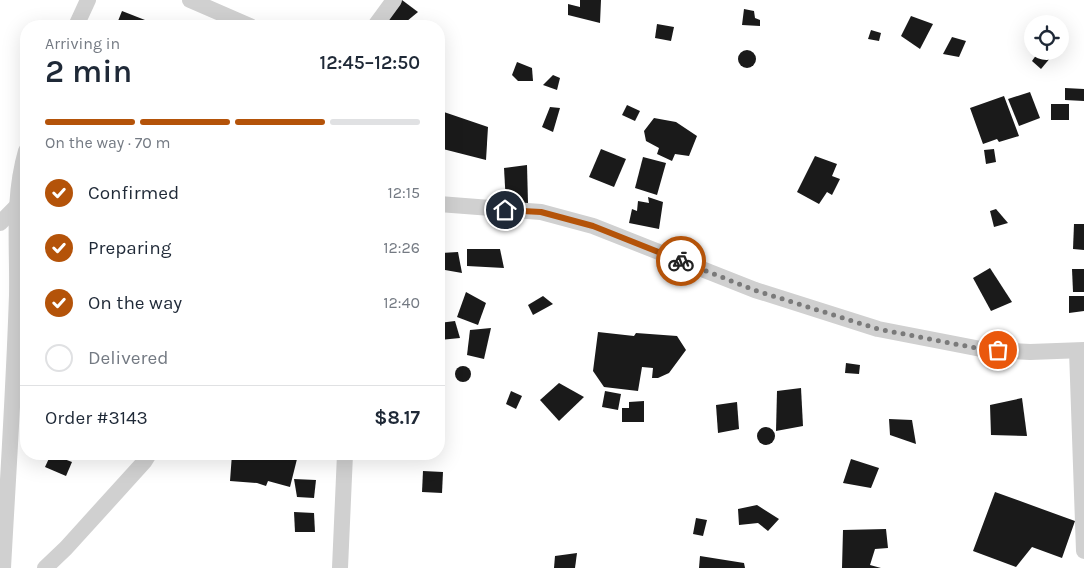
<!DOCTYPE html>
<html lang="en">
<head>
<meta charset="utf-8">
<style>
  body { margin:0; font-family:Karla,sans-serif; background:#f6f6f7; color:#1f2937; height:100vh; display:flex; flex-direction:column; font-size:19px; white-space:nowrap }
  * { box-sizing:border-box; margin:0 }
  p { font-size:16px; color:#747a83 }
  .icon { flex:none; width:28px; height:28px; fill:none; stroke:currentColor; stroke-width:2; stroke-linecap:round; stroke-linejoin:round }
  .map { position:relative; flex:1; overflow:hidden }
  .panel { position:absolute; left:20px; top:20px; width:425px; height:440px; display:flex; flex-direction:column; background:#fff; border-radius:20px; box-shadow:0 5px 20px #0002 }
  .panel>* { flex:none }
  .buttons { position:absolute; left:1024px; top:15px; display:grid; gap:10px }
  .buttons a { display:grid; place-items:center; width:45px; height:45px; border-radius:50%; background:#fff; box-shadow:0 5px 20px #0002; font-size:25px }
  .pin { position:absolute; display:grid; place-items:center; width:42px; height:42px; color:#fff; margin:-21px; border:2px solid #fff; border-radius:50%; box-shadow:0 1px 5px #0007 }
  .courier { position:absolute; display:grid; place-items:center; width:50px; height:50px; margin:-25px; border:4px solid #b45309; border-radius:50%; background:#fff; color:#222; box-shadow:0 1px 6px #0007 }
  .head em { font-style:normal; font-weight:600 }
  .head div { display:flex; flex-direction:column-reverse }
  .head { display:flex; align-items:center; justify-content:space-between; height:85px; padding:0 25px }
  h1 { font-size:32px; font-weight:600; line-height:38px }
  .bar { display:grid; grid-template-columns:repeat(4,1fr); gap:8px 5px; align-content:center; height:60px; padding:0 25px }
  .bar i { height:6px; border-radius:4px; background:#e0e1e3 }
  .bar .active { background:#b45309 }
  .bar p { grid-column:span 4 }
  .line { display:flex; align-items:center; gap:12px; padding:0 25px; border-top:1px solid #e0e1e3 }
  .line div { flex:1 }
  ol { padding:0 25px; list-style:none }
  li { display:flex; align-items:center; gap:15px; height:55px }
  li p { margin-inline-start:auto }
  li .icon { padding:5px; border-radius:50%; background:#b45309; color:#fff; stroke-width:4 }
  li:last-child { color:#747a83 }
  li i { width:28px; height:28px; border:2px solid #e0e1e3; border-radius:50% }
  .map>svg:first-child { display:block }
  .building { fill:#1a1a1a }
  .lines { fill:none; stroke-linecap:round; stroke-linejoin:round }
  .street { stroke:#d0d0d0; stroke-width:16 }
  .done { stroke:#7a7a7a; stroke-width:5; stroke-dasharray:0 9 }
  .route { stroke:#b45309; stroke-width:6 }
</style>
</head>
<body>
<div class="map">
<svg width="1084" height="568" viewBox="0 0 1084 568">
  <rect width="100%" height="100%" fill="#fff"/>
  <g class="building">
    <path d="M400,0H402L418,12L401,26H389L384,21Z"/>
    <path d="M580,0H601L600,23L568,15V4L580,7Z"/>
    <path d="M744,9L754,11L755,18L760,20V26L742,25Z"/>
    <path d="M122,11L145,20L141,26H116Z"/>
    <path d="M911,16L933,24L920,49L901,36Z"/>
    <path d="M657,24L674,27L671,41L655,38Z"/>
    <path d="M871,30L881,33L879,41L868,39Z"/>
    <path d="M952,37L966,41L959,57L943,54Z"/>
    <circle cx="747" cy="59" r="9"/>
    <path d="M1039,51H1056L1041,69L1032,61Z"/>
    <path d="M517,62L532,68L533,81H518L512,75Z"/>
    <path d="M553,75L560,78L557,90L543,85Z"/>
    <path d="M1065,88L1084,89V101L1065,100Z"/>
    <path d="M1030,92L1040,118L1019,126L1008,99Z"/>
    <path d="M1004,96L1019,136L999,142L997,139L983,144L970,108Z"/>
    <rect x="1051" y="104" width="18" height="16"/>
    <path d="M627,105L640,111L635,121L622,115Z"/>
    <path d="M550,107L560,108L553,132L542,127Z"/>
    <path d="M441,111L488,127L486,160L439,148V118Z"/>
    <path d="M654,118L676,122L697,136L689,156L675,154L672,161L657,154L659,148L646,141L644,131Z"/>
    <path d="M601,149L626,159L614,187L589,177Z"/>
    <path d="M994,149L996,162L986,164L984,150Z"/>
    <path d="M815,156L837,164L832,176L840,179L832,195L827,192L819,204L797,192Z"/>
    <path d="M643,157L666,163L657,195L635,188Z"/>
    <path d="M527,165L528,203L517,206L506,204L504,168Z"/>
    <path d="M648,197L663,202L659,229L629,223L632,209L637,211L638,201L649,203Z"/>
    <path d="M996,209L1008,223L994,227L990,211Z"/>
    <path d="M1074,224H1084V250L1073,249Z"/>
    <path d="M467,249H500L504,268L467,266Z"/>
    <path d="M458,252L462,273L445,270L441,253Z"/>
    <path d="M990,268L1012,302L991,311L973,278Z"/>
    <path d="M1072,269H1084V292H1073Z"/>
    <path d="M466,292L486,303L478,325L457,317Z"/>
    <path d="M543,296L553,304L533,315L528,305Z"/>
    <path d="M1069,296H1084V311L1069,313Z"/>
    <path d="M455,321L460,338L440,340L439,323Z"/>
    <path d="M491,328L484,359L467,355L470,330Z"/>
    <path d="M598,332L634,336L636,333L677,336L686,350L669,373L658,378H652L653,368L642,367L638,391L604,387L593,371Z"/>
    <path d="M846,363L860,365L859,374L845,373Z"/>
    <circle cx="463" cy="374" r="8"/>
    <path d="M559,383L584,397L559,421L540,400Z"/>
    <path d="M801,388L803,426L776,431L777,391Z"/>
    <path d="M511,391L522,396L516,409L506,404Z"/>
    <path d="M605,391L621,394L618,410L602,407Z"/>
    <path d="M1022,398L1027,436L991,435L990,405Z"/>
    <path d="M644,401V422H622V408H629V402Z"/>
    <path d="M737,402L739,429L718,433L716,405Z"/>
    <path d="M889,419L912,420L916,444L890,435Z"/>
    <circle cx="766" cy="436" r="9"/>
    <path d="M51,454L72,462L66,476L45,467Z"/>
    <path d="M232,454H292L297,459L290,487L268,481L266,486L257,483L230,481Z"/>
    <path d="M851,459L879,468L871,488L843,483Z"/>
    <path d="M423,471L443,472L442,493L422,492Z"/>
    <path d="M294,479L316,480L314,498L297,497Z"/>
    <path d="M995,492L1075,521L1062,558L1032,547L1016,567L973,551Z"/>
    <path d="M757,505L779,519L768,531L758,523L739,525L738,509Z"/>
    <path d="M294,512L314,513L315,532H295Z"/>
    <path d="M696,518L707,520L703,536L693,534Z"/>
    <path d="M886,529L888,548L875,549L870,565L881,568H842L843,530Z"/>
    <path d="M577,553L575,568H554L555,556Z"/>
    <path d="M700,556L744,563L745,568H699Z"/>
  </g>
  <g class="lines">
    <g class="street">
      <path d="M190,0L250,26"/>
      <path d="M76,26L88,0"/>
      <path d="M375,26L394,0"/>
      <path d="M439,204L541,212L593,226L755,290L878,329L981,349L1030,352L1084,350"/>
      <path d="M0,223L16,207"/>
      <path d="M1077,351L1084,551"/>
      <path d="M3,568C8,477 14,386 17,295C18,246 12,199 26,151"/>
      <path d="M45,568L66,548L144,462L149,454"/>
      <path d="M340,568L345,454"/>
    </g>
  </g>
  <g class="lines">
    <path class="done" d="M681,261L754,290L878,329L981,349L998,350"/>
    <path class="route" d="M505,210L541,212L593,226L681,261"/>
  </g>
</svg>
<div class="buttons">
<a><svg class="icon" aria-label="locate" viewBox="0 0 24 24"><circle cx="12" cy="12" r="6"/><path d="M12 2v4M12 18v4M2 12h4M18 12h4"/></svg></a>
</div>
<div class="pin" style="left:998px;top:350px;background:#ea580c"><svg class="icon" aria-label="bag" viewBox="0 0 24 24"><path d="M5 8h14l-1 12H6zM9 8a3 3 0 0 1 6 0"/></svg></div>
<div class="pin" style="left:505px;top:210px;background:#1f2937"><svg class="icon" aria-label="home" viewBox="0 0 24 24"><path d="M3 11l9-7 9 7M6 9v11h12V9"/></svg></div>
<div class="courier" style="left:681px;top:261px"><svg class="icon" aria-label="bike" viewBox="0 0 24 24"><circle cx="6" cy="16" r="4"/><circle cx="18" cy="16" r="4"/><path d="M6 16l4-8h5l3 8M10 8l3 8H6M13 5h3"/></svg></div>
<section class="panel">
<div class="head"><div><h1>2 min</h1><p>Arriving in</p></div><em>12:45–12:50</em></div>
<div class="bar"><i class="active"></i><i class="active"></i><i class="active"></i><i></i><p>On the way · 70 m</p></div>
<ol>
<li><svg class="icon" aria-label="check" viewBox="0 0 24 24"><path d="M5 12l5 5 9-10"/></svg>Confirmed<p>12:15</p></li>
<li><svg class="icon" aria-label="check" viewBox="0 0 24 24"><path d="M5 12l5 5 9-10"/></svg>Preparing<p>12:26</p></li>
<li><svg class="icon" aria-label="check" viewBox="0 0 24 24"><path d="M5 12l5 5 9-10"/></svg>On the way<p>12:40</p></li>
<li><i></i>Delivered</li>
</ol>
<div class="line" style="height:65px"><div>Order #3143</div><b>$8.17</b></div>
</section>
</div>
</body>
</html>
